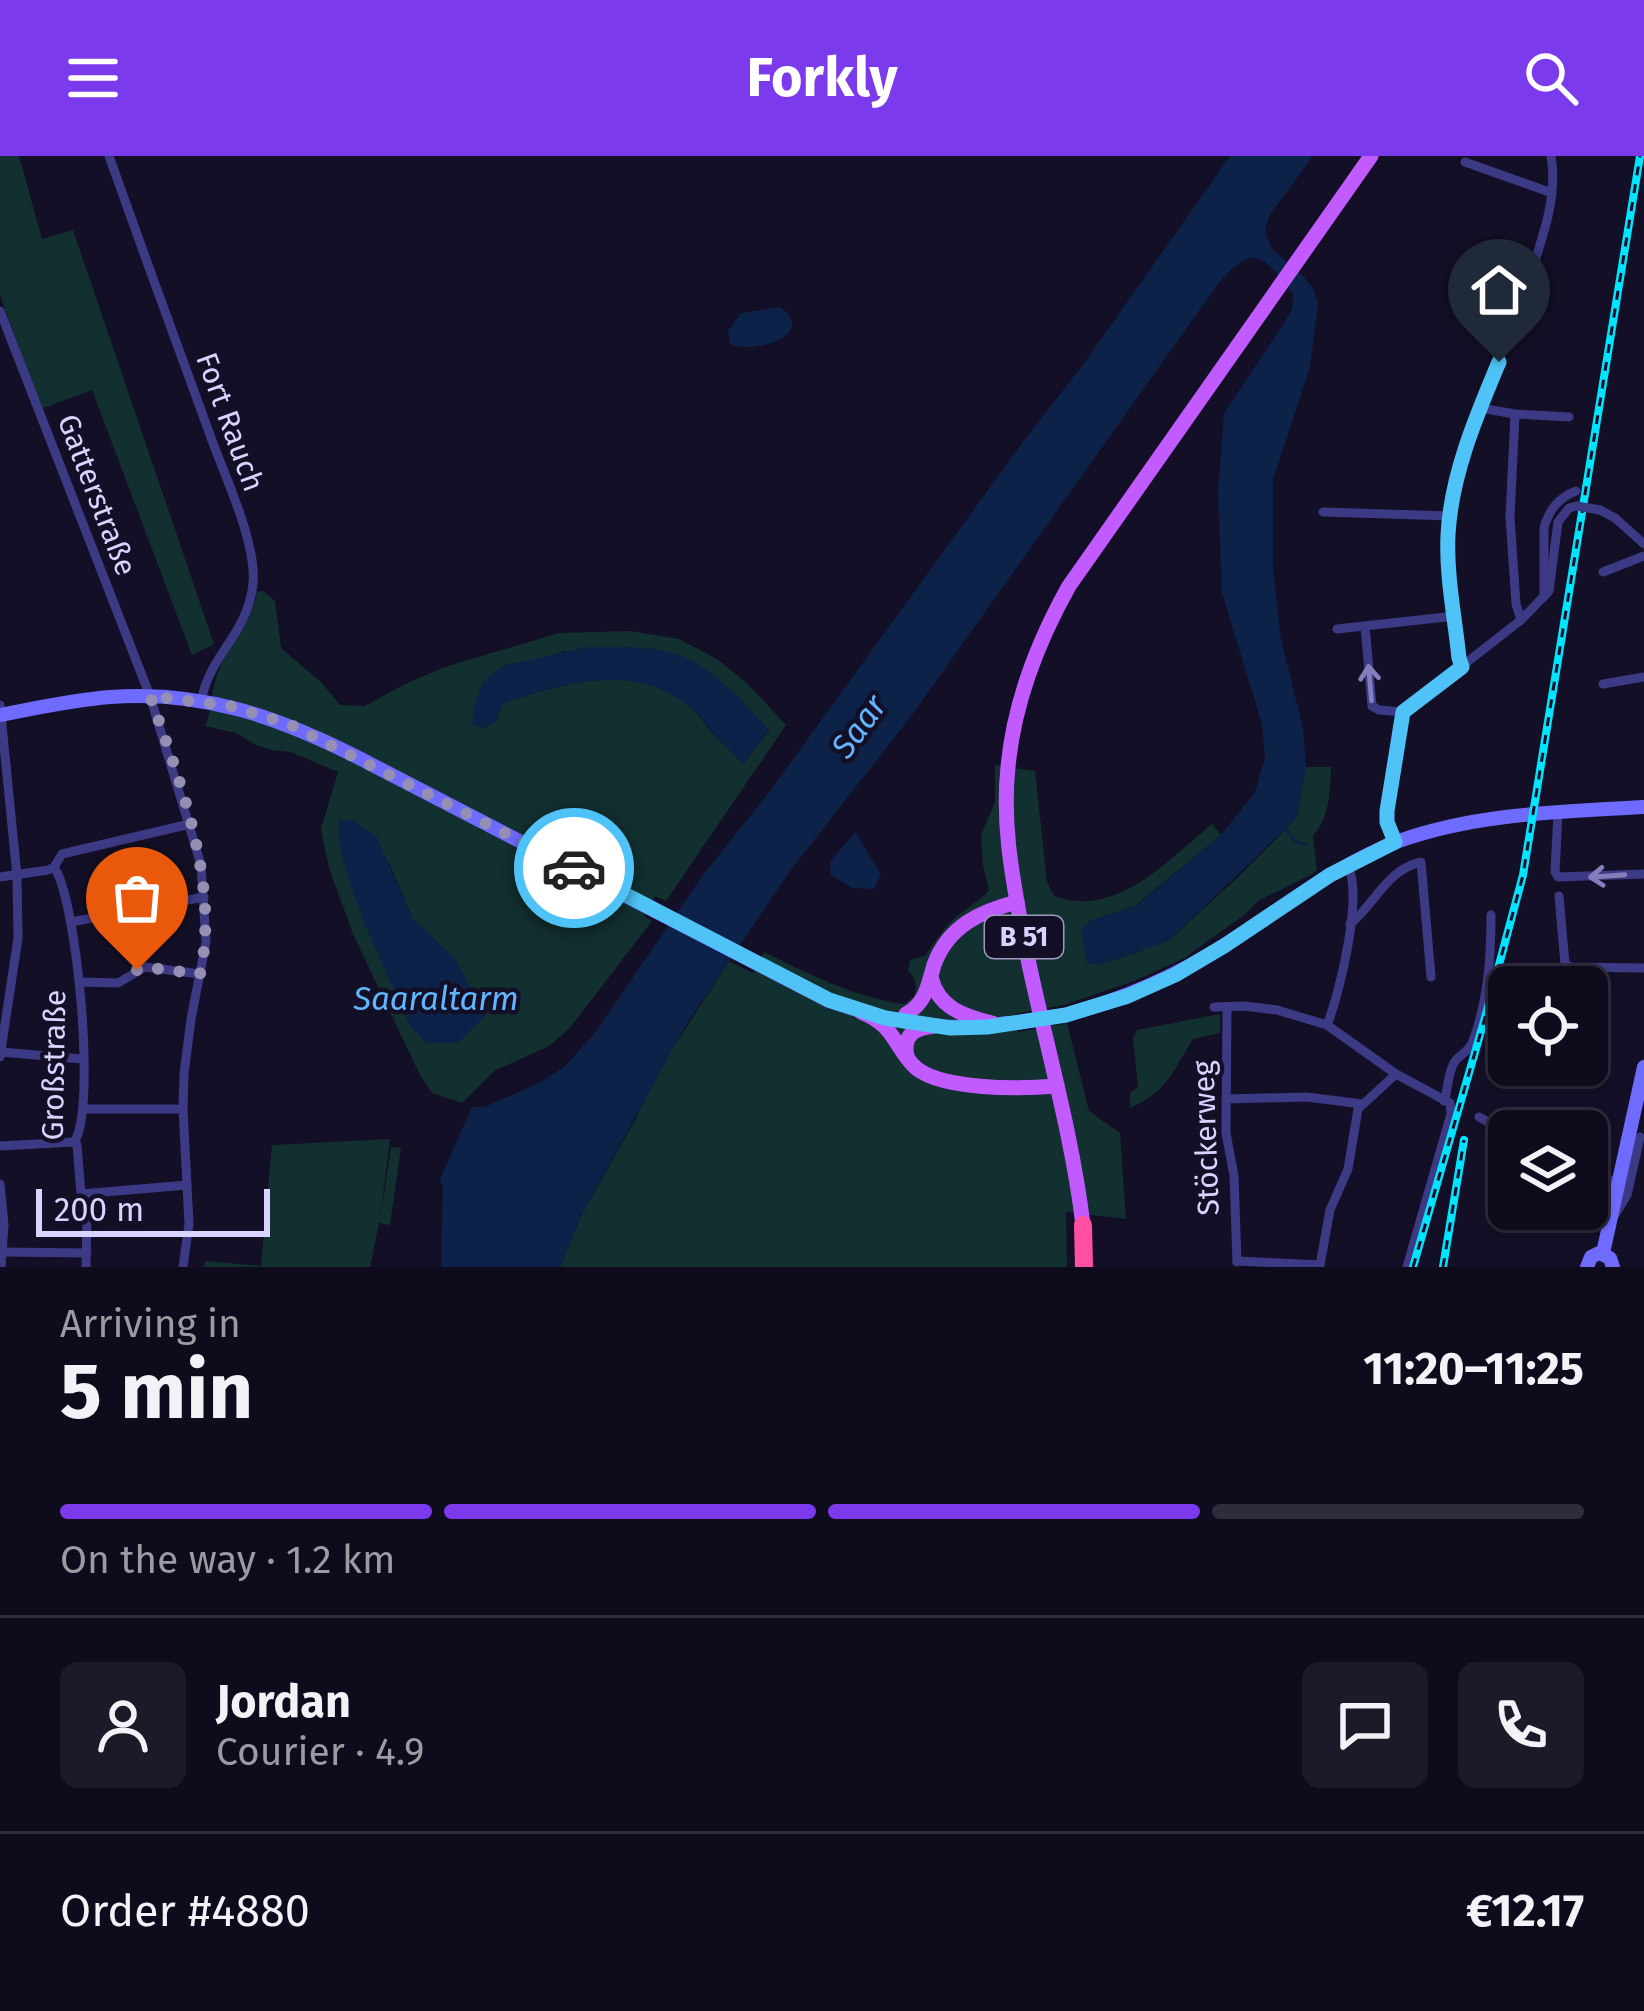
<!DOCTYPE html>
<html lang="en">
<head>
<meta charset="utf-8">
<style>
  body { margin:0; font-family:"Fira Sans",sans-serif; background:#1c1929; color:#f1f3f6; height:100vh; display:flex; flex-direction:column; font-size:45px; white-space:nowrap }
  * { box-sizing:border-box; margin:0 }
  p { font-size:39px; color:#9b9ba3 }
  .icon { flex:none; width:66px; height:66px; fill:none; stroke:currentColor; stroke-width:2; stroke-linecap:round; stroke-linejoin:round }
  .map { position:relative; height:1111px; overflow:hidden }
  .details { display:flex; flex-direction:column; background:#0e0b1c; flex:1 }
  .details>* { flex:none }
  .fabs { position:absolute; left:1488px; top:810px; display:grid; gap:24px }
  .fabs a { display:grid; place-items:center; width:120px; height:120px; border-radius:18px; background:#0e0b1c; box-shadow:0 3px 9px #0004,0 0 0 3px #2e2b3b; font-size:60px }
  .scale { position:absolute; left:36px; bottom:30px; width:234px; box-sizing:border-box; padding-left:12px; border:6px solid #d9d4ff; border-top:0; font-size:33px; line-height:42px; white-space:nowrap; color:#d9d4ff; -webkit-text-stroke:9px #130f26; paint-order:stroke }
  .pin { position:absolute; display:grid; place-items:center; width:102px; height:102px; color:#fff; margin:-123px -51px; border-radius:50% 50% 50% 0; rotate:-45deg; box-shadow:0 0 12px #0007 }
  .pin .icon { rotate:45deg }
  .courier { position:absolute; display:grid; place-items:center; width:120px; height:120px; margin:-60px; border:9px solid #4fc3f7; border-radius:50%; background:#fff; color:#222; box-shadow:0 3px 15px #0007 }
  .overview em { font-style:normal; font-weight:700 }
  .overview div { display:flex; flex-direction:column-reverse }
  .overview { display:flex; align-items:center; justify-content:space-between; height:204px; padding:0 60px }
  h1 { font-size:78px; font-weight:700; line-height:90px }
  .bar { display:grid; grid-template-columns:repeat(4,1fr); gap:18px 12px; align-content:center; height:144px; padding:0 60px }
  .bar i { height:15px; border-radius:9px; background:#2e2b3b }
  .bar .selected { background:#7c3aed }
  .bar p { grid-column:span 4 }
  .line { display:flex; align-items:center; gap:30px; padding:0 60px; border-top:3px solid #2e2b3b }
  .line div { flex:1 }
  .round { display:grid; place-items:center; flex:none; width:126px; height:126px; border-radius:18px; background:#1c1929 }
  header { display:flex; justify-content:space-between; align-items:center; height:156px; padding:0 60px; background:#7c3aed; color:#fff; font-size:54px; font-weight:700 }
  .map>svg:first-child { display:block }
  .green { fill:#12302f; fill-rule:evenodd }
  .water { fill:#0c2248 }
  .lines { fill:none; stroke-linecap:round; stroke-linejoin:round }
  .stream { stroke:#0c2248; stroke-width:3 }
  .street { stroke:#3d3a85; stroke-width:9 }
  .secondary { stroke:#6f6bff; stroke-width:14 }
  .primary { stroke:#c25bff; stroke-width:15 }
  .highway { stroke:#ff4fa3; stroke-width:18 }
  .rail-casing { stroke:#00e5ff; stroke-width:8 }
  .rail { stroke:#130f26; stroke-width:3; stroke-dasharray:9; stroke-linecap:butt }
  .street-bridge { stroke:#3d3a85; stroke-width:9 }
  .secondary-bridge { stroke:#6f6bff; stroke-width:14 }
  .oneway { stroke:#837fbc }
  .done { stroke:#948fb3; stroke-width:12; stroke-dasharray:0 21.6 }
  .route { stroke:#4fc3f7; stroke-width:15 }
  .labels { text-anchor:middle; stroke-width:9; stroke-linejoin:round; paint-order:stroke }
  .shield { fill:#130f26; stroke:#9e99be; stroke-width:3 }
  .shield-label { font-size:27px; font-weight:bold; fill:#d9d4ff }
  .street-label { font-size:30px; fill:#d9d4ff; stroke:#130f26 }
  .water-label { font-size:33px; font-style:italic; fill:#62b6ff; stroke:#130f26 }
</style>
</head>
<body>
<header><svg class="icon" aria-label="menu" viewBox="0 0 24 24"><path d="M4 6h16M4 12h16M4 18h16"/></svg>Forkly<svg class="icon" aria-label="search" viewBox="0 0 24 24"><circle cx="10" cy="10" r="6"/><path d="M15 15l6 6"/></svg></header>
<div class="map">
<svg width="1644" height="1111" viewBox="0 0 1644 1111">
  <rect width="100%" height="100%" fill="#130f26"/>
  <g class="green">
    <path d="M0,0H19L42,83L73,74L214,488L192,499L92,234L41,253L0,139Z"/>
    <path d="M263,435L275,445L281,492L322,527L340,549L365,550L403,529L445,511L559,477L630,475L679,483L717,503L748,528L786,569L666,745L655,740L644,760L652,765L569,873L549,890L494,915L462,947L432,937L420,919L353,778L329,712L321,673L338,616L291,596L271,594L256,589L236,577L205,570C213,552 211,531 219,514C232,483 250,473 257,436ZM565,495L736,539L769,574L744,607C735,598 725,590 716,581C705,569 698,556 684,546C630,506 562,528 503,547L541,503ZM389,707L413,763L411,871L353,736Z"/>
    <path d="M995,609L1035,615L1047,726L1054,740C1117,763 1166,705 1212,668L1221,679L1135,750L1093,764L1099,809L1168,785L1237,722L1296,663L1306,611H1331C1330,635 1330,661 1313,680L1317,714L1311,719L1259,744L1244,759L1183,803L1134,825L1064,849L1015,858L1018,876L1067,867L1089,955L1120,977L1126,1063L1066,1056L1067,1111H560L582,1058L635,964L660,912L729,805L753,817L764,796C809,818 854,841 903,848L914,841C917,829 917,824 908,815L910,804L925,800C935,786 944,771 957,760C968,751 980,745 989,734L983,709L981,679L995,646Z"/>
    <path d="M1220,858V877L1193,883C1173,915 1167,936 1130,952V937L1138,931L1133,882L1137,874Z"/>
    <path d="M390,983L380,1064L391,991L401,992L390,1069L379,1067L370,1111H204L205,1105L261,1110L272,989Z"/>
  </g>
  <g class="water">
    <path d="M1230,0H1313L1269,60L1265,75L1272,93L1303,120L1313,132L1318,147L1310,211L1273,323V412L1281,483L1303,572L1306,611L1296,663L1168,785L1099,809L1087,807L1081,773L1092,764L1136,750L1221,679L1255,636L1265,602L1262,568L1222,437L1218,336L1224,257L1286,164L1292,153L1293,138C1263,100 1254,85 1218,128L912,559L790,715L686,869L582,1058L560,1111H441L443,1031L440,1023L472,951H485L539,927L564,911L594,878L703,719L770,635L1022,287L1082,210Z"/>
    <path d="M780,151C819,179 753,199 730,188L728,175L741,157Z"/>
    <path d="M588,491C615,492 647,489 673,497C712,509 742,545 769,573L744,608C735,599 725,591 717,581C706,569 699,557 685,547C630,506 562,528 503,547L496,565L485,572L472,568L474,550L483,526L502,510Z"/>
    <path d="M353,664L376,680L413,763L455,802L485,860L458,887H426L411,871C386,812 339,727 338,665Z"/>
    <path d="M855,676L881,718L874,733L852,732L831,719L830,706Z"/>
  </g>
  <g class="lines">
    <path class="stream" d="M1286,673L1296,686L1307,689"/>
    <g class="street">
      <path d="M109,0C143,96 178,191 213,287C227,325 257,389 253,428C247,480 211,496 201,545"/>
      <path d="M1465,6L1552,37"/>
      <path d="M0,155L150,540L201,709L206,786L191,863L184,918L183,953L189,1068L183,1111"/>
      <path d="M1480,252L1515,258L1569,261"/>
      <path d="M1515,258L1510,361L1516,448L1521,464"/>
      <path d="M1600,354L1615,362L1644,388"/>
      <path d="M1323,356L1450,360"/>
      <path d="M1603,416L1644,400"/>
      <path d="M1544,441V372C1549,354 1558,342 1576,335"/>
      <path d="M1365,470L1372,550L1379,554L1403,556"/>
      <path d="M1337,473L1455,460"/>
      <path d="M1463,511L1459,502C1453,443 1443,386 1456,327C1473,255 1508,188 1531,117C1543,80 1558,40 1551,0"/>
      <path d="M1603,528L1644,521"/>
      <path d="M0,549L17,720L18,782L0,901"/>
      <path d="M1558,657L1555,716L1558,721L1644,718"/>
      <path d="M1395,686L1387,666V655L1403,556L1521,464L1549,435L1558,366L1569,352L1577,350"/>
      <path d="M54,711C77,743 97,955 74,986L77,989L81,1038L87,1060L86,1111"/>
      <path d="M0,721L48,714L54,711L62,698L190,668"/>
      <path d="M1559,740L1565,808L1571,811L1644,812"/>
      <path d="M71,766L204,741"/>
      <path d="M1350,768C1376,747 1386,714 1421,706L1431,821"/>
      <path d="M80,826L118,827L145,811L200,818"/>
      <path d="M1214,851L1244,850L1277,854L1327,869L1396,918L1450,947L1451,958L1407,1111"/>
      <path d="M1227,851L1226,977L1234,1020L1237,1106"/>
      <path d="M1327,869C1340,836 1363,741 1348,710"/>
      <path d="M1,896L82,903"/>
      <path d="M1226,943L1307,941L1362,948"/>
      <path d="M1444,945C1448,934 1448,916 1454,907C1460,897 1469,897 1473,885C1488,844 1491,803 1491,759"/>
      <path d="M84,953H183"/>
      <path d="M1479,961L1509,977"/>
      <path d="M0,990L74,986"/>
      <path d="M1587,1016L1617,1027"/>
      <path d="M0,1028L4,1069L1,1111"/>
      <path d="M81,1038L187,1029"/>
      <path d="M1613,1062L1627,1039L1640,981"/>
      <path d="M3,1096L87,1097"/>
      <path d="M1237,1105L1320,1109L1330,1054L1348,1013L1358,953L1396,918"/>
    </g>
    <g class="secondary">
      <path d="M0,559C36,552 73,544 110,541C203,534 278,561 359,602L829,845C887,865 945,878 1007,867"/>
      <path d="M1066,859C1123,843 1175,821 1225,789C1281,753 1335,709 1399,685C1477,657 1562,656 1644,651"/>
      <path d="M1603,1097L1644,911"/>
      <path d="M1587,1111L1591,1101L1599,1097L1610,1102L1613,1111"/>
    </g>
    <g class="primary">
      <path d="M931,821C938,852 964,860 992,867"/>
      <path d="M861,856C893,869 892,885 912,908C935,935 1022,933 1057,930"/>
      <path d="M906,858C926,847 928,829 934,809C948,770 981,755 1017,746"/>
      <path d="M907,900C902,879 915,872 934,870"/>
      <path d="M1083,1069C1071,969 1041,873 1022,774C1012,719 1002,667 1008,611C1014,546 1037,487 1069,430L1371,0"/>
    </g>
    <path class="highway" d="M1083,1069L1084,1111"/>
    <g class="rail-casing">
      <g id="rail">
        <path d="M1413,1111L1484,865L1523,719L1640,0"/>
        <path d="M1443,1111L1464,984"/>
      </g>
    </g>
    <use href="#rail" class="rail"/>
    <path class="street-bridge" d="M1577,350L1600,354"/>
    <path class="secondary-bridge" d="M1016,867L1066,859"/>
  </g>
  <defs><path id="oneway-shaft" d="M-6 0H5M1.5-3L5.5 0L1.5 3" fill="none" stroke-width="1.6" stroke-linecap="round" stroke-linejoin="round" transform="scale(3)"/></defs>
  <g class="oneway">
    <use href="#oneway-shaft" transform="translate(1370 527) rotate(-95)"/>
    <use href="#oneway-shaft" transform="translate(1607 720) rotate(176)"/>
  </g>
  <g class="lines">
    <path class="done" d="M137,814L145,811L200,818C220,729 180,624 150,540L230,550L289,568L574,712"/>
    <path class="route" d="M574,712L829,844L885,862L951,872L987,871L1066,859L1128,840L1175,819L1224,790L1330,719L1395,686L1387,666V655L1403,556L1462,511L1459,502C1455,462 1446,420 1448,379C1451,319 1476,261 1499,206"/>
  </g>
  <g class="labels">
    <rect class="shield" x="985" y="760" width="78" height="42" rx="9"/>
    <g class="shield-label">
      <text x="1024" y="790">B 51</text>
    </g>
    <g class="street-label">
      <text transform="translate(230 266) rotate(70)" y="10">Fort Rauch</text>
      <text transform="translate(97 339) rotate(69)" y="10">Gatterstraße</text>
      <text transform="translate(54 909) rotate(-89)" y="10">Großstraße</text>
      <text transform="translate(1206 982) rotate(-92)" y="10">Stöckerweg</text>
    </g>
    <g class="water-label">
      <text transform="translate(858 570) rotate(-54)" y="12">Saar</text>
      <text x="436" y="854">Saaraltarm</text>
    </g>
  </g>
</svg>
<div class="fabs">
<a><svg class="icon" aria-label="locate" viewBox="0 0 24 24"><circle cx="12" cy="12" r="6"/><path d="M12 2v4M12 18v4M2 12h4M18 12h4"/></svg></a>
<a><svg class="icon" aria-label="layers" viewBox="0 0 24 24"><path d="M12 4l9 5-9 5-9-5zM3 14l9 5 9-5"/></svg></a>
</div>
<div class="scale">200 m</div>
<div class="pin" style="left:137px;top:814px;background:#ea580c"><svg class="icon" aria-label="bag" viewBox="0 0 24 24"><path d="M5 8h14l-1 12H6zM9 8a3 3 0 0 1 6 0"/></svg></div>
<div class="pin" style="left:1499px;top:206px;background:#1f2937"><svg class="icon" aria-label="home" viewBox="0 0 24 24"><path d="M3 11l9-7 9 7M6 9v11h12V9"/></svg></div>
<div class="courier" style="left:574px;top:712px"><svg class="icon" aria-label="car" viewBox="0 0 24 24"><path d="M5 17H2v-5l4-1 3-4h7l3 4 3 1v5h-3M9 17h6M6 11h13"/><circle cx="7" cy="17" r="2"/><circle cx="17" cy="17" r="2"/></svg></div>
</div>
<section class="details">
<div class="overview"><div><h1>5 min</h1><p>Arriving in</p></div><em>11:20–11:25</em></div>
<div class="bar"><i class="selected"></i><i class="selected"></i><i class="selected"></i><i></i><p>On the way · 1.2 km</p></div>
<div class="line" style="height:216px"><a class="round"><svg class="icon" aria-label="person" viewBox="0 0 24 24"><circle cx="12" cy="8" r="4"/><path d="M4 21q1-7 8-7t8 7"/></svg></a><div><b>Jordan</b><p>Courier · 4.9</p></div><a class="round"><svg class="icon" aria-label="chat" viewBox="0 0 24 24"><path d="M4 5h16v11H9l-5 4z"/></svg></a><a class="round"><svg class="icon" aria-label="phone" viewBox="0 0 24 24"><path d="M5 4h4l2 5-3 2q2 4 5 5l2-3 5 2v4C11 20 4 13 5 4z"/></svg></a></div>
<div class="line" style="height:156px"><div>Order #4880</div><b>€12.17</b></div>
</section>
</body>
</html>
